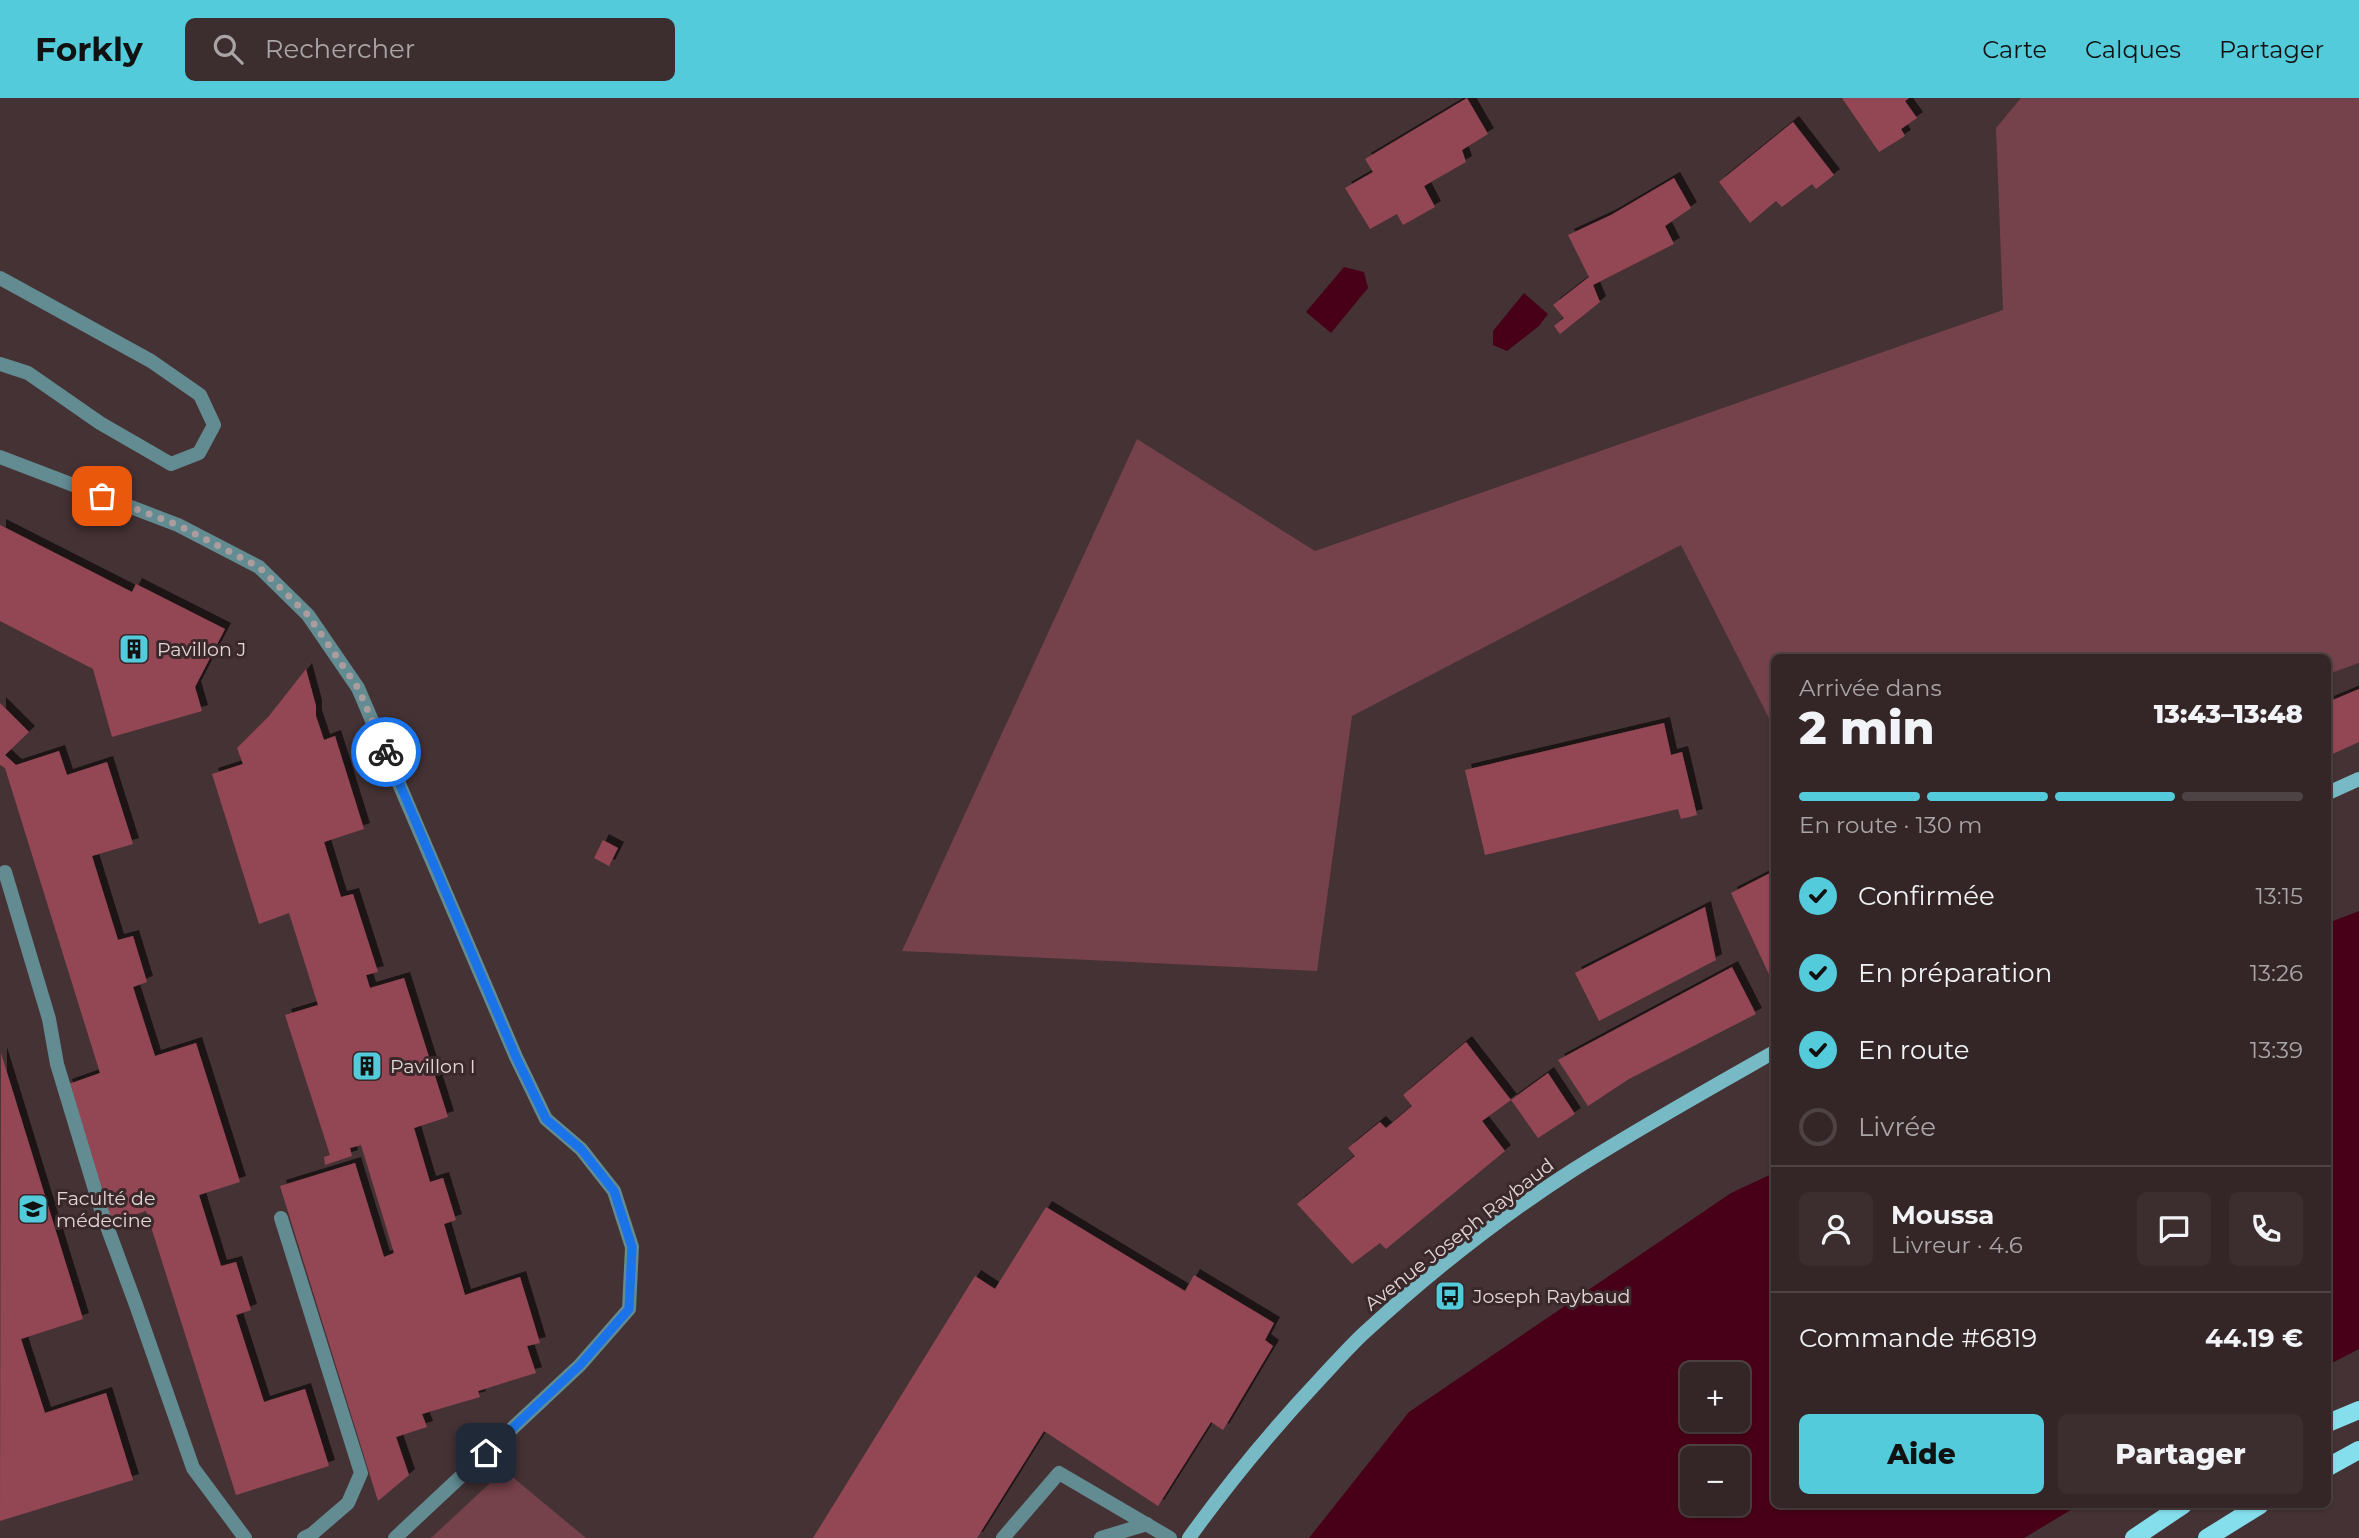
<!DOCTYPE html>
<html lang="fr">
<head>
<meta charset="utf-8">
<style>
  body { margin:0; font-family:Montserrat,sans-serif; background:#3c2e2f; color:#f1f3f6; height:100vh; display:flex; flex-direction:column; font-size:26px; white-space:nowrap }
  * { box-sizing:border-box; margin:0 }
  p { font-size:23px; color:#a9a5a7 }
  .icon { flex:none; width:38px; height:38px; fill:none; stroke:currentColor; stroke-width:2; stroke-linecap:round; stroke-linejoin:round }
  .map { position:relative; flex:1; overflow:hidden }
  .drawer { position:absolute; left:1771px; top:556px; width:560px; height:854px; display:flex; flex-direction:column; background:#342627; border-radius:10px; box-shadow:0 2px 5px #0004,0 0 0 2px #4e4344 }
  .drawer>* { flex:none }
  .tools { position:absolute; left:1680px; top:1264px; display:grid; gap:14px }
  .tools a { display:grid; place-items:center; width:70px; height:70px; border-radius:10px; background:#342627; box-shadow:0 2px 5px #0004,0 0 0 2px #4e4344; font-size:35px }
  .pin { position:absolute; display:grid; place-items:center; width:60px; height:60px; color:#fff; margin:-30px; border-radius:14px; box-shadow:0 4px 10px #0006 }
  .courier { position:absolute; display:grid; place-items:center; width:70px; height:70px; margin:-35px; border:5px solid #1a73e8; border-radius:50%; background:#fff; color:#222; box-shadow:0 2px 9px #0007 }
  .head em { font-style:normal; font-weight:800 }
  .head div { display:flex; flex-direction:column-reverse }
  .head { display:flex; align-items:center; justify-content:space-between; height:119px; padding:0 28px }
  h1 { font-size:46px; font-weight:800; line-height:52px }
  .bar { display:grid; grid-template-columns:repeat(4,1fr); gap:10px 7px; align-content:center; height:84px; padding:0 28px }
  .bar i { height:9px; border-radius:5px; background:#4e4344 }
  .bar .active { background:#53cbdb }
  .bar p { grid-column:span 4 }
  .line { display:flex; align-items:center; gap:18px; padding:0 28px; border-top:2px solid #4e4344 }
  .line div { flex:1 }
  .round { display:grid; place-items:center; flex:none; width:74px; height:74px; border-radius:10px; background:#3c2e2f }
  ol { padding:0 28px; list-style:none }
  li { display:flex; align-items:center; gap:21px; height:77px }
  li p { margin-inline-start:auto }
  li .icon { padding:7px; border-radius:50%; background:#53cbdb; color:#111; stroke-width:4 }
  li:last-child { color:#a9a5a7 }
  li i { width:38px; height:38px; border:4px solid #4e4344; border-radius:50% }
  .primary-button { display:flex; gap:14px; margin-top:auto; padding:14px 28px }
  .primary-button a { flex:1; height:80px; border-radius:10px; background:#53cbdb; color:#111; font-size:28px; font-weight:800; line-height:80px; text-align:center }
  .primary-button a+a { background:#3c2e2f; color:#f1f3f6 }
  header { display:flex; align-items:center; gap:42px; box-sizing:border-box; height:98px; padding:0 35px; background:#53cbdb; color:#111 }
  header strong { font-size:33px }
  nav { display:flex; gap:38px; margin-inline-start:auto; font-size:24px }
  .search { width:490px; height:63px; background:#3c2e2f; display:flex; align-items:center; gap:18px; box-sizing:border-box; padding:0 24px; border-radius:10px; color:#a9a5a7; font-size:26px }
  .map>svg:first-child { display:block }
  .green { fill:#75414a }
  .water { fill:#470017; fill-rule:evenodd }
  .building { fill:#934755; filter:url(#shadow) }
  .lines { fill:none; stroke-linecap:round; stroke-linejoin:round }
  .lane { stroke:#628b92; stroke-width:14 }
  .secondary { stroke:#77bac5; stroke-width:14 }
  .primary { stroke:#85deec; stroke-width:18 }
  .done { stroke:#ab9d9e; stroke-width:7; stroke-dasharray:0 12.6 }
  .route { stroke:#1a73e8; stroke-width:9 }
  .labels { text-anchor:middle; stroke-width:6; stroke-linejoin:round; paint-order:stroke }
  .poi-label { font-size:19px; fill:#e2d6d7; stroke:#3a282a; text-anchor:start }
  .street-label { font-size:19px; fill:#e2d6d7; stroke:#3a282a }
</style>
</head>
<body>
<header>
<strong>Forkly</strong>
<div class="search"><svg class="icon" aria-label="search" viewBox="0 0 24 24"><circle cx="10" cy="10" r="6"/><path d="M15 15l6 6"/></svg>Rechercher</div>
<nav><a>Carte</a><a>Calques</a><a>Partager</a></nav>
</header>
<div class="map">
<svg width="2359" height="1440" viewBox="0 0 2359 1440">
  <defs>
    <filter id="shadow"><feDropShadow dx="6" dy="-6" stdDeviation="0" flood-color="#0009"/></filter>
  </defs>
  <rect width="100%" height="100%" fill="#453234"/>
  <g class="green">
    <path d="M2021,0H2359V565L2328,576V560H1774V630L1681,447L1352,618L1317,873L902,853L1137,341L1315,453L2003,212L1996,30Z"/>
    <path d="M504,1372L586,1440H431Z"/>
  </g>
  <g class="water">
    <path d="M1344,169L1364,174L1368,190L1331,235L1306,214Z"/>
    <path d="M1524,195L1548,216L1539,228L1507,253L1493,247V233Z"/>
    <path d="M2359,813V1251L2328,1267V825Z"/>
    <path d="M1774,1075V1407H2079L2024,1440H1309L1409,1314L1731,1095ZM1692,1276H1738V1321H1692ZM1692,1360H1738V1405H1692Z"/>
  </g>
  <g class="building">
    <path d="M1467,0L1488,36L1462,52L1466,64L1424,88L1435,109L1403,127L1397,116L1370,131L1345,90L1373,74L1365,61Z"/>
    <path d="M1842,0H1909L1905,3L1917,20L1901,31L1905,38L1879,54Z"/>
    <path d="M1793,24L1834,77L1816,91L1812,86L1782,109L1776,103L1750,125L1719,84Z"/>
    <path d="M1674,80L1691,110L1665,128L1674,146L1593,187L1600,204L1560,236L1554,228L1564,220L1553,207L1589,179L1568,137L1611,117Z"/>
    <path d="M0,427L132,494L136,486L225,531L195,589L202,613L112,639L93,571L0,523Z"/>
    <path d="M306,571L316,608V618L324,642L335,638L364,731L324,744L341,799L353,796L378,874L366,877L370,890L404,880L448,1019L414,1030L430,1084L443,1080L456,1122L444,1126L465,1197L520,1179L540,1245L527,1248L536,1275L478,1293L480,1299L422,1316L427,1329L396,1339L409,1377L378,1403L280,1088L355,1065L384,1159L394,1155L361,1047L350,1050L352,1058L325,1067L324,1059L330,1057L285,917L318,907L289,815L259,826L212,676L243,666L237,650L269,618Z"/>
    <path d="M2359,591V644L2328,658V604Z"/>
    <path d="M0,605L29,634L5,657L16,667L59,653L67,677L107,664L133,746L92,758L118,842L133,838L147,884L133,889L155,958L196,945L240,1084L199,1097L221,1168L236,1164L251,1212L236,1217L264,1304L305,1291L329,1368L236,1397L146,1113L110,1125L66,987L100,975L5,670L0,667Z"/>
    <path d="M1664,625L1671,657L1682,654L1697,717L1681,721L1678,711L1485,757L1465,672Z"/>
    <path d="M603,742L618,750L609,768L594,760Z"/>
    <path d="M1774,773V887L1731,795Z"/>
    <path d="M1705,809L1716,862L1599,923L1575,875Z"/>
    <path d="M1732,869L1756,916L1629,981L1588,1008L1558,962Z"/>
    <path d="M1466,944L1511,1002L1482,1023L1505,1053L1386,1151L1380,1145L1352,1166L1297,1106L1355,1058L1348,1050L1380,1024L1386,1030L1412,1008L1403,997Z"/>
    <path d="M1,955L83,1221L21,1241L45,1315L106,1295L133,1382L0,1423Z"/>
    <path d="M1548,975L1575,1016L1538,1040L1511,1002Z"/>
    <path d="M1046,1109L1185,1193L1194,1177L1274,1225L1265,1242L1273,1248L1223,1332L1211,1324L1158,1408L1044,1333L977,1440H813L975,1178L995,1191Z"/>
  </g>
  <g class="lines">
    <g class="lane">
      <path d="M0,180L151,263L200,297L214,327L199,355L171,366L100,325L28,275L0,266"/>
      <path d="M0,359L178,427L259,469L308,517L358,590L516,959L546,1021L581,1051L614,1093L632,1149L629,1211L580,1267L395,1440"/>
      <path d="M5,774L49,921L57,966L102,1115L136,1207L193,1370L245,1440"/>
      <path d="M281,1120L361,1375L348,1405L312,1436L304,1440"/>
      <path d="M1003,1440L1059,1375L1170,1440"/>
      <path d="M1101,1440L1147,1426"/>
    </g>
    <g class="secondary">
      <path d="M2328,695L2359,681"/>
      <path d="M1189,1440C1229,1384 1273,1331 1320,1281C1335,1265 1349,1249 1364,1235C1429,1175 1500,1119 1573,1072C1639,1030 1707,992 1774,954"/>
    </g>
    <g class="primary">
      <path d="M2328,1325L2359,1312"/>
      <path d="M2328,1369L2359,1352"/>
      <path d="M2134,1440L2183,1407"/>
      <path d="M2207,1440L2260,1407"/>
    </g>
  </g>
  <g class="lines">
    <path class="done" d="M102,398L178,427L259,469L308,517L358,590L386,654"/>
    <path class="route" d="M386,654L516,959L546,1021L581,1051L614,1093L632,1149L629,1211L580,1267L486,1355"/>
  </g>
  <defs>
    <g id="building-square" transform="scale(1.575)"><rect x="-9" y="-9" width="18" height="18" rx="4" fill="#53cbdb" stroke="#3a282a"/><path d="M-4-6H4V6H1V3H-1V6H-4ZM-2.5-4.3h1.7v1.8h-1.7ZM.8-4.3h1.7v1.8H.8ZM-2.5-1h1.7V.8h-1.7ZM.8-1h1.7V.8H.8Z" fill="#111"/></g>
    <g id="university-square" transform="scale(1.575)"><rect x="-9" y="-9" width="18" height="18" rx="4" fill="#53cbdb" stroke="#3a282a"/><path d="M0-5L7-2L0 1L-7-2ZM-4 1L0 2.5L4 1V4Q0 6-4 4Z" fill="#111"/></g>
    <g id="bus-square" transform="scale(1.575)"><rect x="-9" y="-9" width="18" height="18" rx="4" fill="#53cbdb" stroke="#3a282a"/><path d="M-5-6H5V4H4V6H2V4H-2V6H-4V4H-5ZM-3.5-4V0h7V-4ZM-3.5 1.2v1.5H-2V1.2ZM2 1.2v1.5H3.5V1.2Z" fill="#111"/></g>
  </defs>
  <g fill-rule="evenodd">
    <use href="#building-square" x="134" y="551"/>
    <use href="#building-square" x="367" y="968"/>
    <use href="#university-square" x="33" y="1111"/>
    <use href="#bus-square" x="1450" y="1198"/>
  </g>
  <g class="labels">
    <g class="poi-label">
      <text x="157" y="558">Pavillon J</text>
      <text x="390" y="975">Pavillon I</text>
      <text x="56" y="1107">Faculté de<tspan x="56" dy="22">médecine</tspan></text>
      <text x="1473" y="1205">Joseph Raybaud</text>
    </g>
    <g class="street-label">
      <text transform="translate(1459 1136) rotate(-38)" y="7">Avenue Joseph Raybaud</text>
    </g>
  </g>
</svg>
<div class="tools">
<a>+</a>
<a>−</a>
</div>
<div class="pin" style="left:102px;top:398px;background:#ea580c"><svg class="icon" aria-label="bag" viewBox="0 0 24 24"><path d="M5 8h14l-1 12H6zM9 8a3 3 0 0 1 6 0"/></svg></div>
<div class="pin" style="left:486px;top:1355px;background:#1f2937"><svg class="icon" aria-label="home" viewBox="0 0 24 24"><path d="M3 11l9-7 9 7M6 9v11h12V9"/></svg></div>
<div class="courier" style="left:386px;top:654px"><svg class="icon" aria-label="bike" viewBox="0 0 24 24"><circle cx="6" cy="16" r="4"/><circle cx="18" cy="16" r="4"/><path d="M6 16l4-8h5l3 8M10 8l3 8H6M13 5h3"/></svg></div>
<section class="drawer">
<div class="head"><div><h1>2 min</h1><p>Arrivée dans</p></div><em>13:43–13:48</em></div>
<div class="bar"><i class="active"></i><i class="active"></i><i class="active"></i><i></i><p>En route · 130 m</p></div>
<ol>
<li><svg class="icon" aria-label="check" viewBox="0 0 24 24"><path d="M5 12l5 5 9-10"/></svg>Confirmée<p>13:15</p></li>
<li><svg class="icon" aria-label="check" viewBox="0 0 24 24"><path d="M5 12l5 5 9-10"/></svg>En préparation<p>13:26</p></li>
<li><svg class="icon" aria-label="check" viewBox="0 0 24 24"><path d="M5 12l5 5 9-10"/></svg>En route<p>13:39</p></li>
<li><i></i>Livrée</li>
</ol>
<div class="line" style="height:126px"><a class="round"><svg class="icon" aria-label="person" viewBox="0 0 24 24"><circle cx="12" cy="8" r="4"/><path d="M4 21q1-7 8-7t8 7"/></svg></a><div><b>Moussa</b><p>Livreur · 4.6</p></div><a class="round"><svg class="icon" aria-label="chat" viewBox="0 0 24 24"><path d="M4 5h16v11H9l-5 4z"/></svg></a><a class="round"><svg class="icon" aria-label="phone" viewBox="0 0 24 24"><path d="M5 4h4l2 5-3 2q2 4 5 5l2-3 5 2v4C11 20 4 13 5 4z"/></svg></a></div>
<div class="line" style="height:91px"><div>Commande #6819</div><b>44.19 €</b></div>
<div class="primary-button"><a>Aide</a><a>Partager</a></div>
</section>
</div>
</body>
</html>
